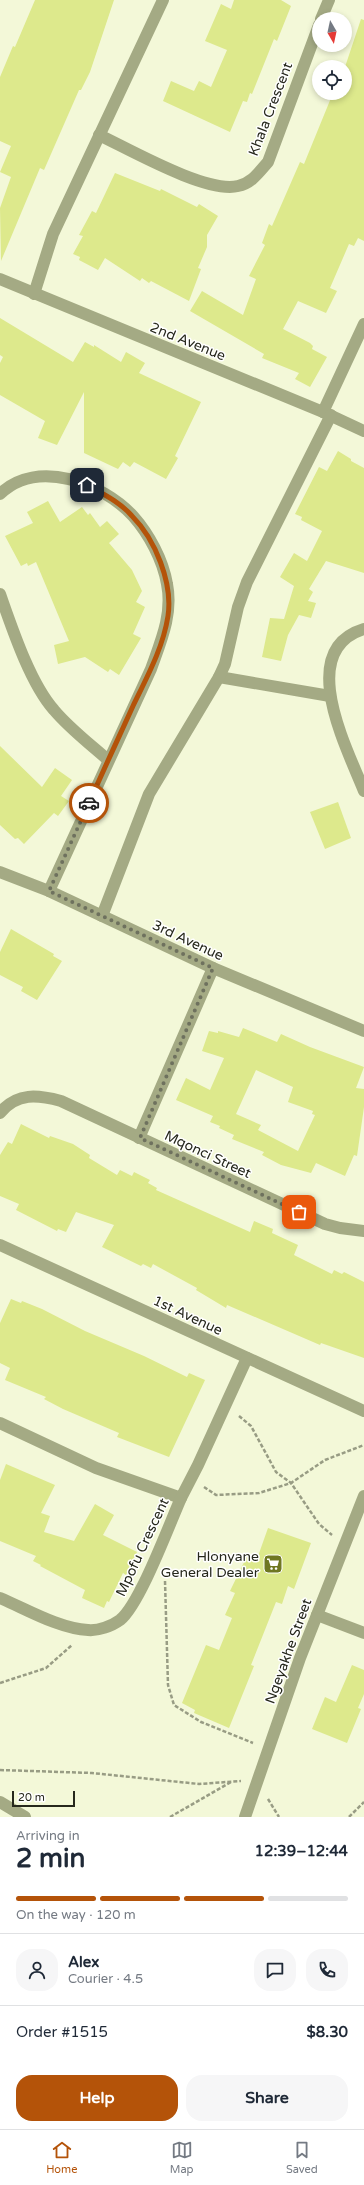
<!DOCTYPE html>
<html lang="en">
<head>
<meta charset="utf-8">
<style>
  body { margin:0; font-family:"Varela Round",sans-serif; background:#f6f6f7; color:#1f2937; height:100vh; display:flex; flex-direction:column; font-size:15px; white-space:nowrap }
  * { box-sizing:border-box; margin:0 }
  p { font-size:13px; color:#747a83 }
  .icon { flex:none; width:22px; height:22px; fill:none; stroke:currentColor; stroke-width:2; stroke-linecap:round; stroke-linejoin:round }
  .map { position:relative; height:1817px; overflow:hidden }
  .drawer { display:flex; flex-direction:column; background:#fff; flex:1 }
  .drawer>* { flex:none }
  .needle { width:26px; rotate:171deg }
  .buttons { position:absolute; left:312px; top:12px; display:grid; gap:8px }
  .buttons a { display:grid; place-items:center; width:40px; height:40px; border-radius:50%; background:#fff; box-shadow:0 2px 6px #0003; font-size:20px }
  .scale { position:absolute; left:12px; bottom:10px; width:63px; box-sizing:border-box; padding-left:4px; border:2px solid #26281c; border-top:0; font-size:11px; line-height:14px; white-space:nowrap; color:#26281c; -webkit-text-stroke:3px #fff; paint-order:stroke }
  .pin { position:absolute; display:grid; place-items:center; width:34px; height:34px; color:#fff; margin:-17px; border-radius:8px; box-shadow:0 2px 6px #0006 }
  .courier { position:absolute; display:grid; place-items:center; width:40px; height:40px; margin:-20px; border:3px solid #b45309; border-radius:50%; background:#fff; color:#222; box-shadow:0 1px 5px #0007 }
  .head em { font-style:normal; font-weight:700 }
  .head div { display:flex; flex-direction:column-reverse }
  .head { display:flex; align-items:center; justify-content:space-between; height:68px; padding:0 16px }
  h1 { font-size:26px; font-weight:700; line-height:30px }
  .bar { display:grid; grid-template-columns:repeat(4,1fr); gap:6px 4px; align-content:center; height:48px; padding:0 16px }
  .bar i { height:5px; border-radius:3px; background:#e0e1e3 }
  .bar .active { background:#b45309 }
  .bar p { grid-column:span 4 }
  .line { display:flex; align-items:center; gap:10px; padding:0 16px; border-top:1px solid #e0e1e3 }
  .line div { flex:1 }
  .round { display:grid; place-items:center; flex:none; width:42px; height:42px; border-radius:16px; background:#f6f6f7 }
  .primary-button { display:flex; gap:8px; margin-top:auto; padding:8px 16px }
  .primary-button a { flex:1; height:46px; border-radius:16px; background:#b45309; color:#fff; font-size:16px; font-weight:700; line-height:46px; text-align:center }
  .primary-button a+a { background:#f6f6f7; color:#1f2937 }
  .dock { display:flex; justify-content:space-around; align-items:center; height:56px; border-top:1px solid #e0e1e3; background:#fff; font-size:11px; color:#747a83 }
  .dock a { display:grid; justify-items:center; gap:2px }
  .dock .active { color:#b45309 }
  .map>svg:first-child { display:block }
  .building { fill:#dde98c; fill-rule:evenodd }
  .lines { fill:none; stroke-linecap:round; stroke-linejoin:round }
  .path { stroke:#989c84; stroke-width:2.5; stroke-dasharray:4 2; stroke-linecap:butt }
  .street { stroke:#a4aa84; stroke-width:12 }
  .done { stroke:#6e715e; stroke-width:4; stroke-dasharray:0 7.2 }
  .route { stroke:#b45309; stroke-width:5 }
  .labels { text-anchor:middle; stroke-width:3; stroke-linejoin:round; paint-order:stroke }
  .street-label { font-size:14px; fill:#26281c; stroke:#fff }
  .poi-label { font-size:14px; fill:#26281c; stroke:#fff; text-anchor:end }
</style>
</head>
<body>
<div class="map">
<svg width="364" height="1817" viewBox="0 0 364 1817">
  <rect width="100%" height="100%" fill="#f3f8d8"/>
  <g class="building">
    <path d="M35,0H114L90,72L81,90H79L44,170L40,168L1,261L0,208L11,177L0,172L11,146L0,141V77L13,46L15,47Z"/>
    <path d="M234,0H281L291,6L277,41L274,39L252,94L250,93L247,102L243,101L230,132L163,101L171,81L194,91L199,81L211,87L227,50L205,41L221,4L231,9Z"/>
    <path d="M361,19L364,20V241L358,238L354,246L349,244L330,288L337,291L326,313L298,301L283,329L310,343L313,346L312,349L327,357L310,387L295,379L299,373L262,358L264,354L190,311L202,291L243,315L256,279L249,276L265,245L262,243L269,224L272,226L300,162L304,164L333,93H345V67Z"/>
    <path d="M115,173L160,191L161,189L197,207L199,204L218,216L207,235V247L198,268L201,269L189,301L151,281L149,283L142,278L140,281L105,258L98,270L79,260L80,257L73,254L83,236L79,235L92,211L96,213Z"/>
    <path d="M0,318L73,362L85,342L94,347V345L121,362L126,352L145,363L139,373L201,402L175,456L178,458L166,479L134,462L130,467L123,462L118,469L84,453V392L57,445L38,438L45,421L0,395V363L3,357L0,355Z"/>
    <path d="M338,451L351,459V461L364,468V573L326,561L309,589L313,592L308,601L316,603L311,618L299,615L288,635L281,661L262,657L270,618L284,619L294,586L280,577L294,553L307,561L322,531L301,520L302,517L295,514L319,467L327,471Z"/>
    <path d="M48,501L60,522L82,507L88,515L90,513L100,527L107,521L119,534L109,543L132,570L142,591L136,602L145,607L133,634L141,638L119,675L110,669L108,672L85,657L58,664L54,645L69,641L36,562L28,566L27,563L21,566L5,536L33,523L27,512Z"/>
    <path d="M0,746L42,787L55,768L72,780L61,796L69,801L58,816L54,813L24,844L18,838L15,839L0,825Z"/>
    <path d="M338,802L351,838L325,849L310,812Z"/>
    <path d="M11,929L54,954L53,956L62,961L37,1000L21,991L23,987L0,975V952Z"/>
    <path d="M243,1028L277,1042L281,1034L310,1047L364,1067L356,1088L364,1089V1107L357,1156L354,1155L345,1176L316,1163L311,1173L281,1165L262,1155L264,1152L232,1139L234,1135L219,1128L220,1126L210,1122L213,1116L176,1100L186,1078L210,1090L224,1058L202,1051L209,1031L218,1033V1031L239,1037ZM256,1070L293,1087L288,1102L313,1111L312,1114L315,1115L298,1151L258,1130L261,1125L236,1114Z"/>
    <path d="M21,1124L49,1138L50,1136L73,1144L90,1155L89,1158L117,1175L120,1170L132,1176L134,1172L150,1180L148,1183L157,1188L156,1190L250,1232L254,1221L273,1229L272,1233L298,1245L294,1255L332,1274L334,1270L342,1274L344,1272L364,1282V1358L321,1343L320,1345L227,1305L226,1308L196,1290L197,1288L153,1264L151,1268L143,1264L141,1266L102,1247L114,1225L76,1212L66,1232L58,1229L57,1231L16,1210L19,1204L0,1196V1155L8,1142L12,1144Z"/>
    <path d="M11,1299L21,1303L22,1301L42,1309L85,1331L144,1356L187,1377L189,1373L205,1380L169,1457L117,1437L119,1433L63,1409L44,1399L46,1397L5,1380L10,1368L0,1363V1323Z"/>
    <path d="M6,1464L55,1485L41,1513L50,1516L44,1532L74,1541L95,1504L114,1515L103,1535L137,1552L126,1575L123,1573L109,1602L107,1601L104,1608L82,1598L85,1590L40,1566L41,1565L33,1561L36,1556L0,1541V1480Z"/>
    <path d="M268,1528L311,1543L294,1589L288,1586L282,1604L276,1602L251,1665L254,1666L229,1728L194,1713L195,1710L182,1703L206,1645L219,1650L232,1618L225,1615L235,1593L230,1591L247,1556L257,1559Z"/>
    <path d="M352,1665L364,1670V1694L358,1708L361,1709L347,1743L312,1729L325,1697L336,1702Z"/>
  </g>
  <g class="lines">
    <g class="path">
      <path d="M239,1416L251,1426L276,1472L291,1483L319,1524L332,1535"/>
      <path d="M204,1487L216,1495L259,1493L291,1483L325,1460L364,1445"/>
      <path d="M165,1581L168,1685L174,1705L201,1722L253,1743"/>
      <path d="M0,1683L46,1668L72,1645"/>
      <path d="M0,1770L92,1773L199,1784L241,1781"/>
      <path d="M268,1799L279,1817"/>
      <path d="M170,1817L231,1782"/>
      <path d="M349,1817L364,1802"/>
    </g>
    <g class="street">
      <path d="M321,19L329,0"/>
      <path d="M99,135C129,149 207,194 238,186C252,183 259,172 268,162L319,25"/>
      <path d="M0,279L323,412L364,431"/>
      <path d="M34,294L53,234L163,0"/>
      <path d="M323,412L364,324"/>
      <path d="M0,494C37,458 103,483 133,516C149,534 163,560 167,584C173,614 161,641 151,669L49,891"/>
      <path d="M0,594C12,628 30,683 54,710C70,729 90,744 108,760"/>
      <path d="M364,629C295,650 347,748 364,791"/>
      <path d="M219,677L330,696"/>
      <path d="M0,872L49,891L213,968L364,1031"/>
      <path d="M102,916L149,794L219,677L225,664L238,607L247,582L331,415"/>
      <path d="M0,1113C17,1092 38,1095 61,1101L325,1224L340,1228L364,1231"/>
      <path d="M139,1138L213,968"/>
      <path d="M0,1245L364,1411"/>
      <path d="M0,1423L96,1468L181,1498L198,1465L247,1358"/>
      <path d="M0,1598C26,1609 60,1629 88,1630C98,1631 112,1626 120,1620C140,1604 169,1525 181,1498"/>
      <path d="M317,1615L364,1633"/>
      <path d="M0,1802L25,1817"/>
      <path d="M245,1817L300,1658L364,1496"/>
    </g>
  </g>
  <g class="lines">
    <path class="done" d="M89,803L49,891L213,968L140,1138L299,1212"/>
    <path class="route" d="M87,485C103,494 120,502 132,516C155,539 173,583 168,616C163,648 147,677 133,706C118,739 103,771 89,803"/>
  </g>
  <defs>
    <g id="supermarket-square" transform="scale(1)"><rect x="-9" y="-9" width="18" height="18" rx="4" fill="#6f7721" stroke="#fff"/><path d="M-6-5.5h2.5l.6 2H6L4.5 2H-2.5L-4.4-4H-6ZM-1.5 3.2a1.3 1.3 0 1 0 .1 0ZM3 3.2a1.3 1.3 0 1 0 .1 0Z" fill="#fff"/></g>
  </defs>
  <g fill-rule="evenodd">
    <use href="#supermarket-square" x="273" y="1564"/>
  </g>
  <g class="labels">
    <g class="street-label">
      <text transform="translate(270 109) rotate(-69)" y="5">Khala Crescent</text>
      <text transform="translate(188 341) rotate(22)" y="5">2nd Avenue</text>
      <text transform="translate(188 940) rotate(25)" y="5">3rd Avenue</text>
      <text transform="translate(208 1154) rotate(25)" y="5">Mqonci Street</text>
      <text transform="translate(188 1315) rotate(25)" y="5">1st Avenue</text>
      <text transform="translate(142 1547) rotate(-65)" y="5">Mpofu Crescent</text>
      <text transform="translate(288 1651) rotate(-70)" y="5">Ngeyakhe Street</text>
    </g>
    <g class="poi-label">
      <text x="259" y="1561">Hlonyane<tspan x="259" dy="16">General Dealer</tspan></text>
    </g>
  </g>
</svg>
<div class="buttons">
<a><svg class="needle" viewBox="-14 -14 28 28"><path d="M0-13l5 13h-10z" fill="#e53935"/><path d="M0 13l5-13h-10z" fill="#747a83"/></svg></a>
<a><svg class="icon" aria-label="locate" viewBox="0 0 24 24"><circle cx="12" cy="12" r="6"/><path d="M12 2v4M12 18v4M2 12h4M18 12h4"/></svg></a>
</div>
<div class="scale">20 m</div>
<div class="pin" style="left:299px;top:1212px;background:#ea580c"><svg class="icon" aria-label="bag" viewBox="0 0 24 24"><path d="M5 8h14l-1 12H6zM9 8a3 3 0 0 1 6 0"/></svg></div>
<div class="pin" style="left:87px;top:485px;background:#1f2937"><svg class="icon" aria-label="home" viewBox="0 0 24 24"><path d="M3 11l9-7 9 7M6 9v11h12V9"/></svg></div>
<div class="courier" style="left:89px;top:803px"><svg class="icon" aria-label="car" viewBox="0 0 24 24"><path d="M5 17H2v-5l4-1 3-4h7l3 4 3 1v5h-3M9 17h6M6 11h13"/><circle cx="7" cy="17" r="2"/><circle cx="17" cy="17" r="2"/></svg></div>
</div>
<section class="drawer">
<div class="head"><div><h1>2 min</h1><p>Arriving in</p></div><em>12:39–12:44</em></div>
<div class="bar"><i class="active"></i><i class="active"></i><i class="active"></i><i></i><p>On the way · 120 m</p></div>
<div class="line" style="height:72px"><a class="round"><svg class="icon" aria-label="person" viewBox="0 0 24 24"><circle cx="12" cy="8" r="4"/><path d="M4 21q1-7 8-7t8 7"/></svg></a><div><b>Alex</b><p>Courier · 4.5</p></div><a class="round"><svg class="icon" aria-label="chat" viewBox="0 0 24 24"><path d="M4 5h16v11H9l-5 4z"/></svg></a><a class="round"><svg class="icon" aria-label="phone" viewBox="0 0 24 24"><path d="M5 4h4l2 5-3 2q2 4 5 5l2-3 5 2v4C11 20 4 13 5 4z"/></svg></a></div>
<div class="line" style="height:52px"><div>Order #1515</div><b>$8.30</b></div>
<div class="primary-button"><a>Help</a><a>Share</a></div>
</section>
<nav class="dock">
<a class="active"><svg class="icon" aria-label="home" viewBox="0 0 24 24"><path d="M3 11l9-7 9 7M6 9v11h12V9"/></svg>Home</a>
<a><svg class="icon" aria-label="map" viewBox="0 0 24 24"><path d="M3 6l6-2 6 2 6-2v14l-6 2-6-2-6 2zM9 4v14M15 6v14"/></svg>Map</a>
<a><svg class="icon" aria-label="saved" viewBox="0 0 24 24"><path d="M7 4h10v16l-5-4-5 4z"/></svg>Saved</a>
</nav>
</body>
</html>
